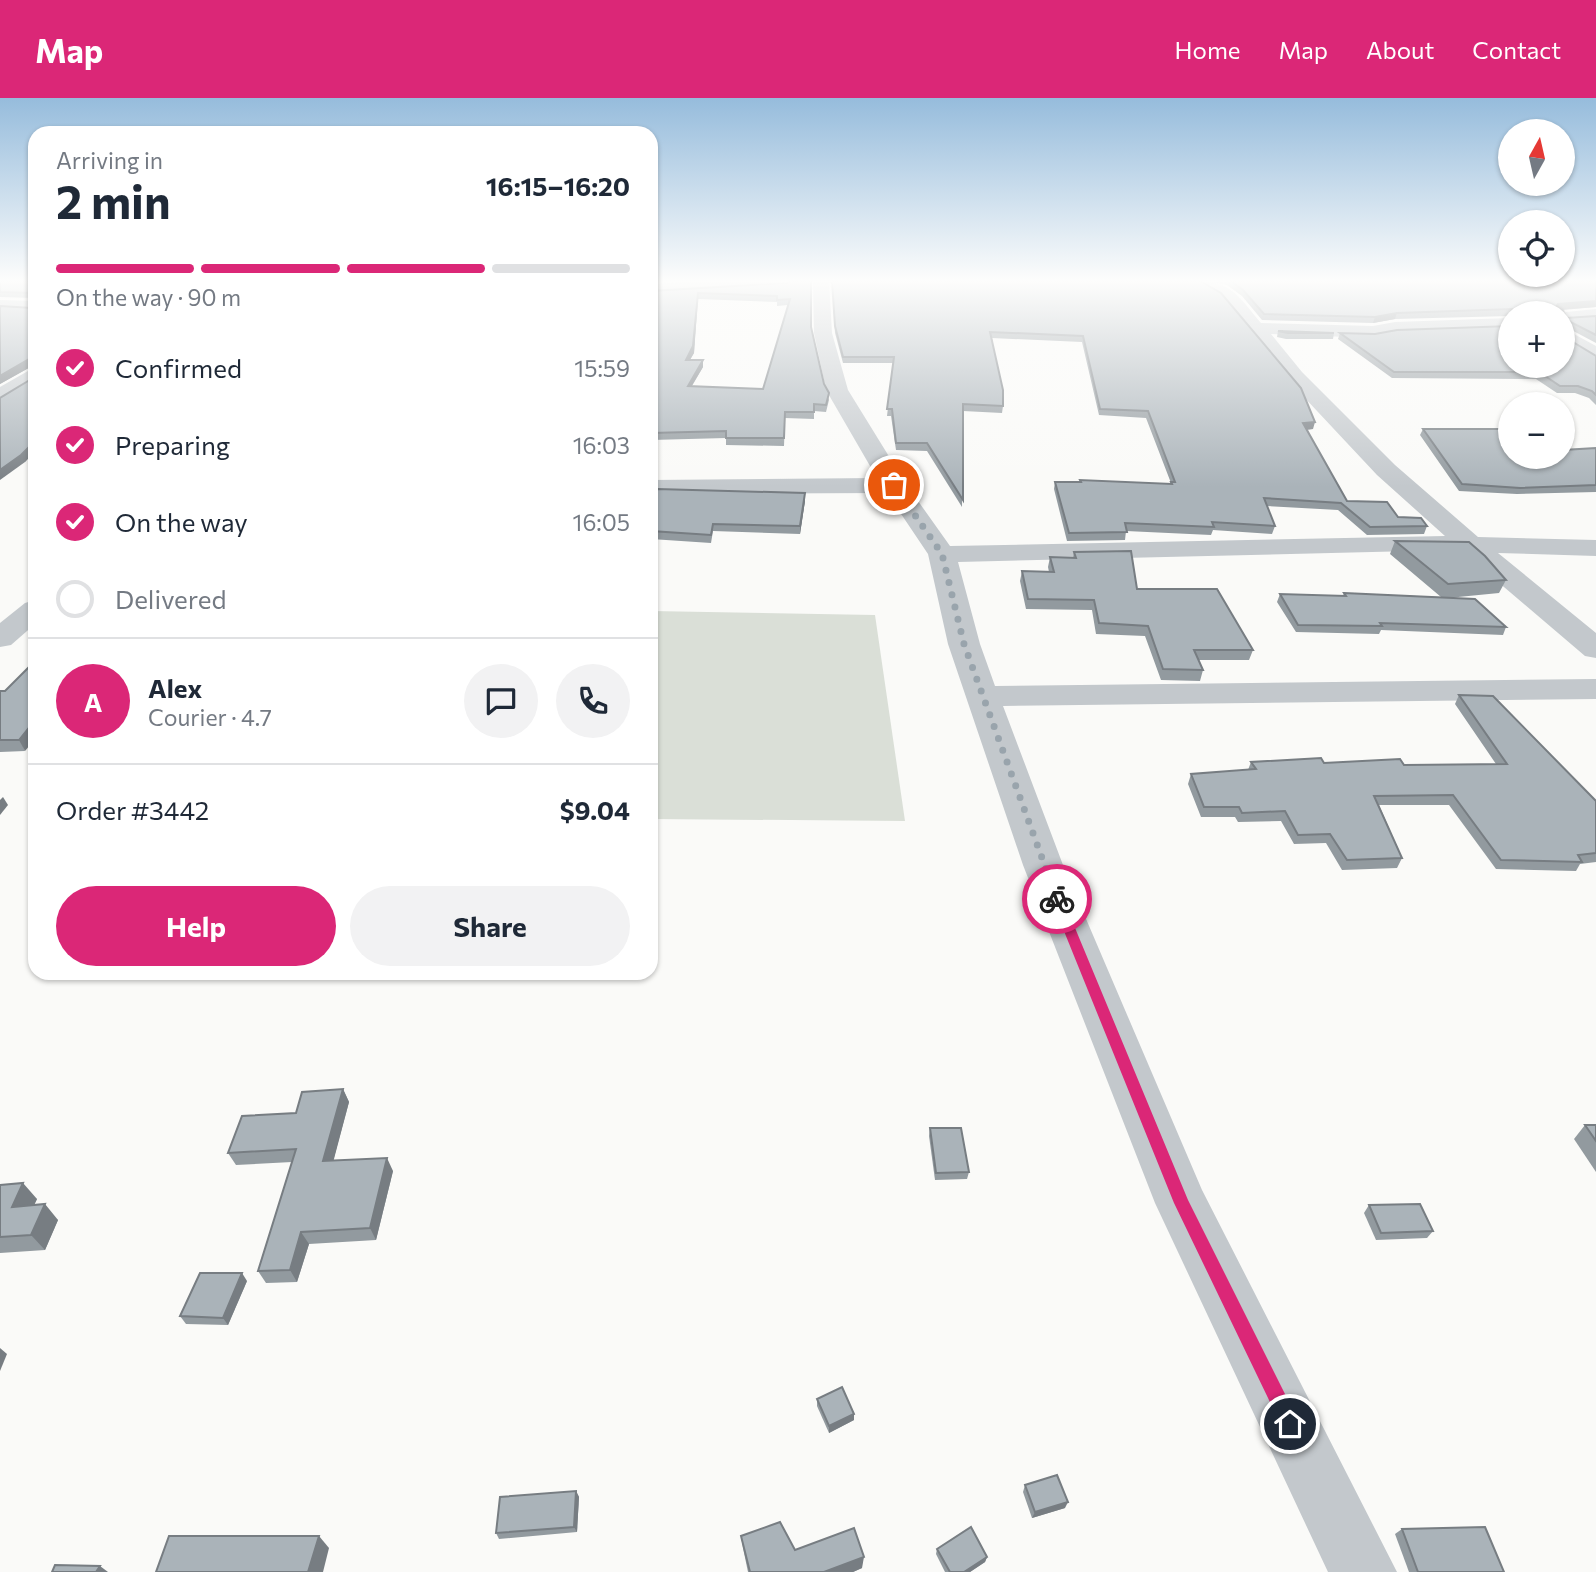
<!DOCTYPE html>
<html lang="en">
<head>
<meta charset="utf-8">
<style>
  body { margin:0; font-family:Commissioner,sans-serif; background:#f2f2f3; color:#1f2937; height:100vh; display:flex; flex-direction:column; font-size:26px; white-space:nowrap }
  * { box-sizing:border-box; margin:0 }
  p { font-size:23px; color:#747a83 }
  .icon { flex:none; width:38px; height:38px; fill:none; stroke:currentColor; stroke-width:2; stroke-linecap:round; stroke-linejoin:round }
  .map { position:relative; flex:1; overflow:hidden }
  .side { position:absolute; left:28px; top:28px; width:630px; height:854px; display:flex; flex-direction:column; background:#fff; border-radius:21px; box-shadow:0 2px 5px #0004 }
  .side>* { flex:none }
  .needle { width:46px; rotate:8deg }
  .controls { position:absolute; left:1498px; top:21px; display:grid; gap:14px }
  .controls a { display:grid; place-items:center; width:77px; height:77px; border-radius:50%; background:#fff; box-shadow:0 2px 5px #0004; font-size:35px }
  .pin { position:absolute; display:grid; place-items:center; width:60px; height:60px; color:#fff; margin:-30px; border:4px solid #fff; border-radius:50%; box-shadow:0 2px 7px #0007 }
  .courier { position:absolute; display:grid; place-items:center; width:70px; height:70px; margin:-35px; border:5px solid #db2777; border-radius:50%; background:#fff; color:#222; box-shadow:0 2px 9px #0007 }
  .head em { font-style:normal; font-weight:700 }
  .head div { display:flex; flex-direction:column-reverse }
  .head { display:flex; align-items:center; justify-content:space-between; height:119px; padding:0 28px }
  h1 { font-size:46px; font-weight:700; line-height:52px }
  .bar { display:grid; grid-template-columns:repeat(4,1fr); gap:10px 7px; align-content:center; height:84px; padding:0 28px }
  .bar i { height:9px; border-radius:5px; background:#e0e1e3 }
  .bar .on { background:#db2777 }
  .bar p { grid-column:span 4 }
  .line { display:flex; align-items:center; gap:18px; padding:0 28px; border-top:2px solid #e0e1e3 }
  .line div { flex:1 }
  .round { display:grid; place-items:center; flex:none; width:74px; height:74px; border-radius:37px; background:#f2f2f3 }
  ol { padding:0 28px; list-style:none }
  li { display:flex; align-items:center; gap:21px; height:77px }
  li p { margin-inline-start:auto }
  li .icon { padding:7px; border-radius:50%; background:#db2777; color:#fff; stroke-width:4 }
  li:last-child { color:#747a83 }
  li i { width:38px; height:38px; border:4px solid #e0e1e3; border-radius:50% }
  .cta { display:flex; gap:14px; margin-top:auto; padding:14px 28px }
  .cta a { flex:1; height:80px; border-radius:42px; background:#db2777; color:#fff; font-size:28px; font-weight:700; line-height:80px; text-align:center }
  .cta a+a { background:#f2f2f3; color:#1f2937 }
  header { display:flex; align-items:center; gap:42px; box-sizing:border-box; height:98px; padding:0 35px; background:#db2777; color:#fff }
  header strong { font-size:33px }
  nav { display:flex; gap:38px; margin-inline-start:auto; font-size:24px }
  .map>svg:first-child { display:block }
  .green { fill:#dadfd7 }
  .lines { fill:none; stroke-linecap:round; stroke-linejoin:round }
  .minor { fill:#c3c8cc; fill-rule:evenodd }
  .wall { fill:#929a9f; fill-rule:evenodd }
  .shaded-wall { fill:#777d82 }
  .building { fill:#aab3b9; stroke:#777d82; stroke-width:2; fill-rule:evenodd }
  .route { fill:#db2777 }
  .done { stroke:#99a4ac; stroke-width:7; stroke-dasharray:0 12.6 }
</style>
</head>
<body>
<header>
<strong>Map</strong>
<nav><a>Home</a><a>Map</a><a>About</a><a>Contact</a></nav>
</header>
<div class="map">
<svg width="1596" height="1474" viewBox="0 0 1596 1474">
  <rect width="100%" height="100%" fill="#fafaf8"/>
  <path class="green" d="M651,513L875,517L905,723L651,721Z"/>
  <g class="lines">
    <g class="minor">
      <path d="M704,183H795L787,188L651,196V186Z"/>
      <path d="M813,183H829L832,235L848,292L906,386L950,448L1445,438L1377,377L1288,282L1221,199L1195,183C1231,182 1239,199 1261,225L1373,228L1395,224L1510,220V231L1395,236L1373,240L1271,236L1302,274L1395,367L1478,439L1596,442V458L1498,455L1596,535V560L1585,558L1464,455L1413,453L958,464L980,546L995,588L1596,581V601L1003,608L1063,767L1202,1092L1397,1474H1328L1155,1105L1023,767L948,546L928,456L887,395L651,396V382L877,380L826,292L814,235Z"/>
      <path d="M0,202L35,203V213L0,212Z"/>
      <path d="M1596,211V221L1563,224V215H1556Z"/>
      <path d="M1563,230L1596,248V263L1563,244Z"/>
      <path d="M35,269V284L8,303L0,304V289Z"/>
      <path d="M35,502V526L11,547L0,549V525L25,505Z"/>
    </g>
  </g>
  <g class="wall">
    <path d="M0,183H35V353L25,364L34,267L0,286V208L32,210L34,200L0,199Z"/>
    <path d="M832,183H1200L1313,331L1306,332L1347,403L1427,428L1424,436L1367,437L1338,412L1267,408L1275,428L1272,436L1213,432L1211,437L1126,433L1125,442L1067,443L1054,391L1055,384H1080V382L1171,386V385L1146,320L1099,317L1082,244L992,240L1003,308L1002,315L963,313L962,409L927,353L896,352L891,318H887L893,265H843L835,235Z"/>
    <path d="M1207,183H1596V209L1563,212L1566,220L1596,218V245L1564,228H1563V238L1596,258V307L1589,300L1575,295H1557L1536,281L1392,280L1338,241L1340,235L1375,236L1510,228L1563,215H1510V218L1395,221L1373,225L1262,222L1242,198L1227,187Z"/>
    <path d="M787,185L811,229L824,286L829,302L826,314L814,313V321L785,320L784,348L726,347V340L651,342V193ZM698,201L777,204V208L788,207L763,291L692,288L703,269V262H690L694,255Z"/>
    <path d="M1278,233L1334,235L1333,241H1286L1277,239Z"/>
    <path d="M1423,331L1510,359L1596,350V394L1517,396L1459,393L1420,337Z"/>
    <path d="M805,403L800,436L713,433L711,445L651,441V404Z"/>
    <path d="M1395,443L1506,482L1499,495L1448,500L1506,529L1503,537L1381,532L1379,536L1296,534L1277,504L1280,496L1343,498L1344,495L1441,499L1390,456Z"/>
    <path d="M1074,454L1137,491L1253,552L1249,562H1199L1203,572L1200,583L1161,582L1145,538L1096,536L1092,512L1026,511L1020,483L1022,473L1049,474L1048,469L1050,459L1073,460Z"/>
    <path d="M0,593L25,653L0,654Z"/>
    <path d="M1459,597L1596,703V764L1580,766L1576,773L1496,771L1449,707H1379L1402,760L1397,770L1342,772L1326,745L1294,746L1281,723L1238,724L1235,719H1201L1188,686L1191,676L1248,672L1251,664L1404,667L1496,666L1455,606Z"/>
    <path d="M343,991L349,1004L333,1063L393,1073L376,1142L309,1146L297,1184L266,1185L258,1173L292,1064L236,1067L228,1055L296,1015Z"/>
    <path d="M1585,1027H1596V1074L1574,1041Z"/>
    <path d="M930,1030L969,1074L967,1081L935,1082L929,1038Z"/>
    <path d="M0,1087L37,1101L34,1107L58,1122L45,1152L0,1155Z"/>
    <path d="M1369,1107L1433,1133L1427,1140L1376,1142L1364,1115Z"/>
    <path d="M247,1183L228,1227L186,1226L180,1218Z"/>
    <path d="M817,1301L854,1322L829,1335L817,1308Z"/>
    <path d="M1025,1387L1065,1410L1032,1420L1023,1394Z"/>
    <path d="M576,1393L579,1399L577,1434L499,1441L496,1435Z"/>
    <path d="M1402,1431L1504,1474H1409L1395,1436Z"/>
    <path d="M741,1438L795,1452L862,1470L853,1474H748L743,1450Z"/>
    <path d="M937,1451L987,1459L985,1464L970,1474H945L936,1456Z"/>
  </g>
  <g class="shaded-wall">
    <path d="M698,195L694,255L686,268V262Z"/>
    <path d="M1596,203V209L1556,212V209L1558,206Z"/>
    <path d="M1397,215L1395,221L1373,225L1375,219Z"/>
    <path d="M31,260L34,267L0,286V278Z"/>
    <path d="M703,262V269L688,294V288Z"/>
    <path d="M1315,324L1313,331L1301,332L1303,325Z"/>
    <path d="M35,343V353L25,364L0,382V372Z"/>
    <path d="M805,395V403L800,436V428Z"/>
    <path d="M35,622V641L25,653L19,642Z"/>
    <path d="M3,699L8,707L0,717V702Z"/>
    <path d="M343,991L349,1004L330,1076L323,1063Z"/>
    <path d="M387,1060L393,1073L376,1142L370,1130Z"/>
    <path d="M23,1085L37,1101L26,1124L12,1109Z"/>
    <path d="M45,1106L58,1122L45,1152L31,1137Z"/>
    <path d="M301,1134L309,1146L297,1184L290,1172Z"/>
    <path d="M242,1175L247,1183L228,1227L223,1220Z"/>
    <path d="M0,1250L7,1256L0,1273Z"/>
    <path d="M854,1316V1322L829,1335V1328Z"/>
    <path d="M576,1393L579,1399L577,1434L574,1429Z"/>
    <path d="M1068,1404L1065,1410L1032,1420L1035,1414Z"/>
    <path d="M319,1438L329,1450L323,1474H308Z"/>
    <path d="M864,1459L862,1470L853,1474H824Z"/>
    <path d="M987,1459L985,1464L970,1474H964Z"/>
    <path d="M100,1468L108,1474H96Z"/>
  </g>
  <g class="building">
    <path d="M0,183H35V197L33,195L0,194Z"/>
    <path d="M791,183H811V229L824,286L829,295L826,307L814,306V314H785L784,340H726V333L651,335V193L787,185ZM698,195L777,198V202L790,201L763,291L688,288L703,262H686L693,248Z"/>
    <path d="M832,183H1200L1221,195L1301,290L1315,324L1303,325L1347,403L1387,404L1398,419L1421,420L1427,428L1370,429L1341,405L1264,400L1275,428L1212,424L1214,429L1125,425L1127,434L1069,435L1055,384H1081L1080,382L1172,386L1171,384H1175L1148,313L1100,311L1083,238L990,234L1003,292V308L963,306V402L927,345H896L892,311H887L894,259H843L835,228Z"/>
    <path d="M1231,183H1596V203L1558,206L1556,209L1563,212L1566,220L1596,218V237L1567,222L1563,224V238L1596,258V297L1592,293L1578,288H1560L1539,274H1394L1340,235L1375,236L1397,232L1510,228V268H1563V215H1515V214L1512,211L1397,215L1375,219L1264,216L1243,192Z"/>
    <path d="M35,198V343L21,357L0,372V300L33,280L35,263L31,260L0,278V208L32,210Z"/>
    <path d="M1278,233L1334,235H1288Z"/>
    <path d="M1423,331H1510V359H1563V352L1596,350V387L1520,390L1462,386Z"/>
    <path d="M657,391L805,395L800,428L713,426L711,437L651,433V404Z"/>
    <path d="M1395,443L1469,444L1485,458L1506,482L1448,486Z"/>
    <path d="M1131,453L1137,491H1217L1253,552H1194L1203,572L1163,571L1148,528L1099,525L1094,502L1028,501L1022,473L1054,474L1050,459L1076,460L1074,454Z"/>
    <path d="M1344,495L1475,501L1506,529L1380,525L1382,528L1298,527L1280,496L1346,498Z"/>
    <path d="M35,563V622L19,642H0V593H5Z"/>
    <path d="M1459,597L1493,598L1596,703V755L1578,757L1582,764L1501,762L1453,697L1374,698L1402,760L1347,762L1330,736L1298,737L1285,713L1242,715L1239,709H1204L1191,676L1256,671L1251,664L1321,660L1324,665L1400,661L1404,667L1507,666Z"/>
    <path d="M343,991L323,1063L387,1060L370,1130L301,1134L290,1172L258,1173L296,1051L228,1055L242,1018L296,1015L302,994Z"/>
    <path d="M1585,1027H1596V1043Z"/>
    <path d="M930,1030H961L969,1074L936,1075Z"/>
    <path d="M23,1085L12,1109L45,1106L31,1137L0,1139V1087Z"/>
    <path d="M1420,1106L1433,1133L1381,1135L1369,1107Z"/>
    <path d="M200,1175H242L223,1220L180,1218Z"/>
    <path d="M842,1289L854,1316L829,1328L817,1301Z"/>
    <path d="M1057,1377L1068,1404L1035,1414L1025,1387Z"/>
    <path d="M576,1393L574,1429L496,1435L500,1399Z"/>
    <path d="M780,1424L795,1452L854,1430L864,1459L824,1474H750L741,1438Z"/>
    <path d="M971,1429L987,1459L964,1474H950L937,1451Z"/>
    <path d="M1485,1429L1504,1474H1418L1402,1431Z"/>
    <path d="M169,1438H319L308,1474H156Z"/>
    <path d="M55,1467L100,1468L96,1474H52Z"/>
  </g>
  <linearGradient id="sky" x2="0" y2="1"><stop stop-color="#96bcdc"/><stop offset="0.47" stop-color="#fdfdfc"/><stop offset="1" stop-color="#fdfdfc" stop-opacity="0"/></linearGradient>
  <rect width="1596" height="389" fill="url(#sky)"/>
  <path class="route" d="M1057,797L1063,801L1188,1102L1297,1320L1299,1326L1297,1333L1290,1335L1284,1333L1174,1105L1051,801Z"/>
  <g class="lines">
    <path class="done" d="M894,387L942,456L964,546L1057,801"/>
  </g>
</svg>
<div class="controls">
<a><svg class="needle" viewBox="-14 -14 28 28"><path d="M0-13l5 13h-10z" fill="#e53935"/><path d="M0 13l5-13h-10z" fill="#747a83"/></svg></a>
<a><svg class="icon" aria-label="locate" viewBox="0 0 24 24"><circle cx="12" cy="12" r="6"/><path d="M12 2v4M12 18v4M2 12h4M18 12h4"/></svg></a>
<a>+</a>
<a>−</a>
</div>
<div class="pin" style="left:894px;top:387px;background:#ea580c"><svg class="icon" aria-label="bag" viewBox="0 0 24 24"><path d="M5 8h14l-1 12H6zM9 8a3 3 0 0 1 6 0"/></svg></div>
<div class="pin" style="left:1290px;top:1326px;background:#1f2937"><svg class="icon" aria-label="home" viewBox="0 0 24 24"><path d="M3 11l9-7 9 7M6 9v11h12V9"/></svg></div>
<div class="courier" style="left:1057px;top:801px"><svg class="icon" aria-label="bike" viewBox="0 0 24 24"><circle cx="6" cy="16" r="4"/><circle cx="18" cy="16" r="4"/><path d="M6 16l4-8h5l3 8M10 8l3 8H6M13 5h3"/></svg></div>
<section class="side">
<div class="head"><div><h1>2 min</h1><p>Arriving in</p></div><em>16:15–16:20</em></div>
<div class="bar"><i class="on"></i><i class="on"></i><i class="on"></i><i></i><p>On the way · 90 m</p></div>
<ol>
<li><svg class="icon" aria-label="check" viewBox="0 0 24 24"><path d="M5 12l5 5 9-10"/></svg>Confirmed<p>15:59</p></li>
<li><svg class="icon" aria-label="check" viewBox="0 0 24 24"><path d="M5 12l5 5 9-10"/></svg>Preparing<p>16:03</p></li>
<li><svg class="icon" aria-label="check" viewBox="0 0 24 24"><path d="M5 12l5 5 9-10"/></svg>On the way<p>16:05</p></li>
<li><i></i>Delivered</li>
</ol>
<div class="line" style="height:126px"><b class="round" style="background:#db2777;color:#fff">A</b><div><b>Alex</b><p>Courier · 4.7</p></div><a class="round"><svg class="icon" aria-label="chat" viewBox="0 0 24 24"><path d="M4 5h16v11H9l-5 4z"/></svg></a><a class="round"><svg class="icon" aria-label="phone" viewBox="0 0 24 24"><path d="M5 4h4l2 5-3 2q2 4 5 5l2-3 5 2v4C11 20 4 13 5 4z"/></svg></a></div>
<div class="line" style="height:91px"><div>Order #3442</div><b>$9.04</b></div>
<div class="cta"><a>Help</a><a>Share</a></div>
</section>
</div>
</body>
</html>
